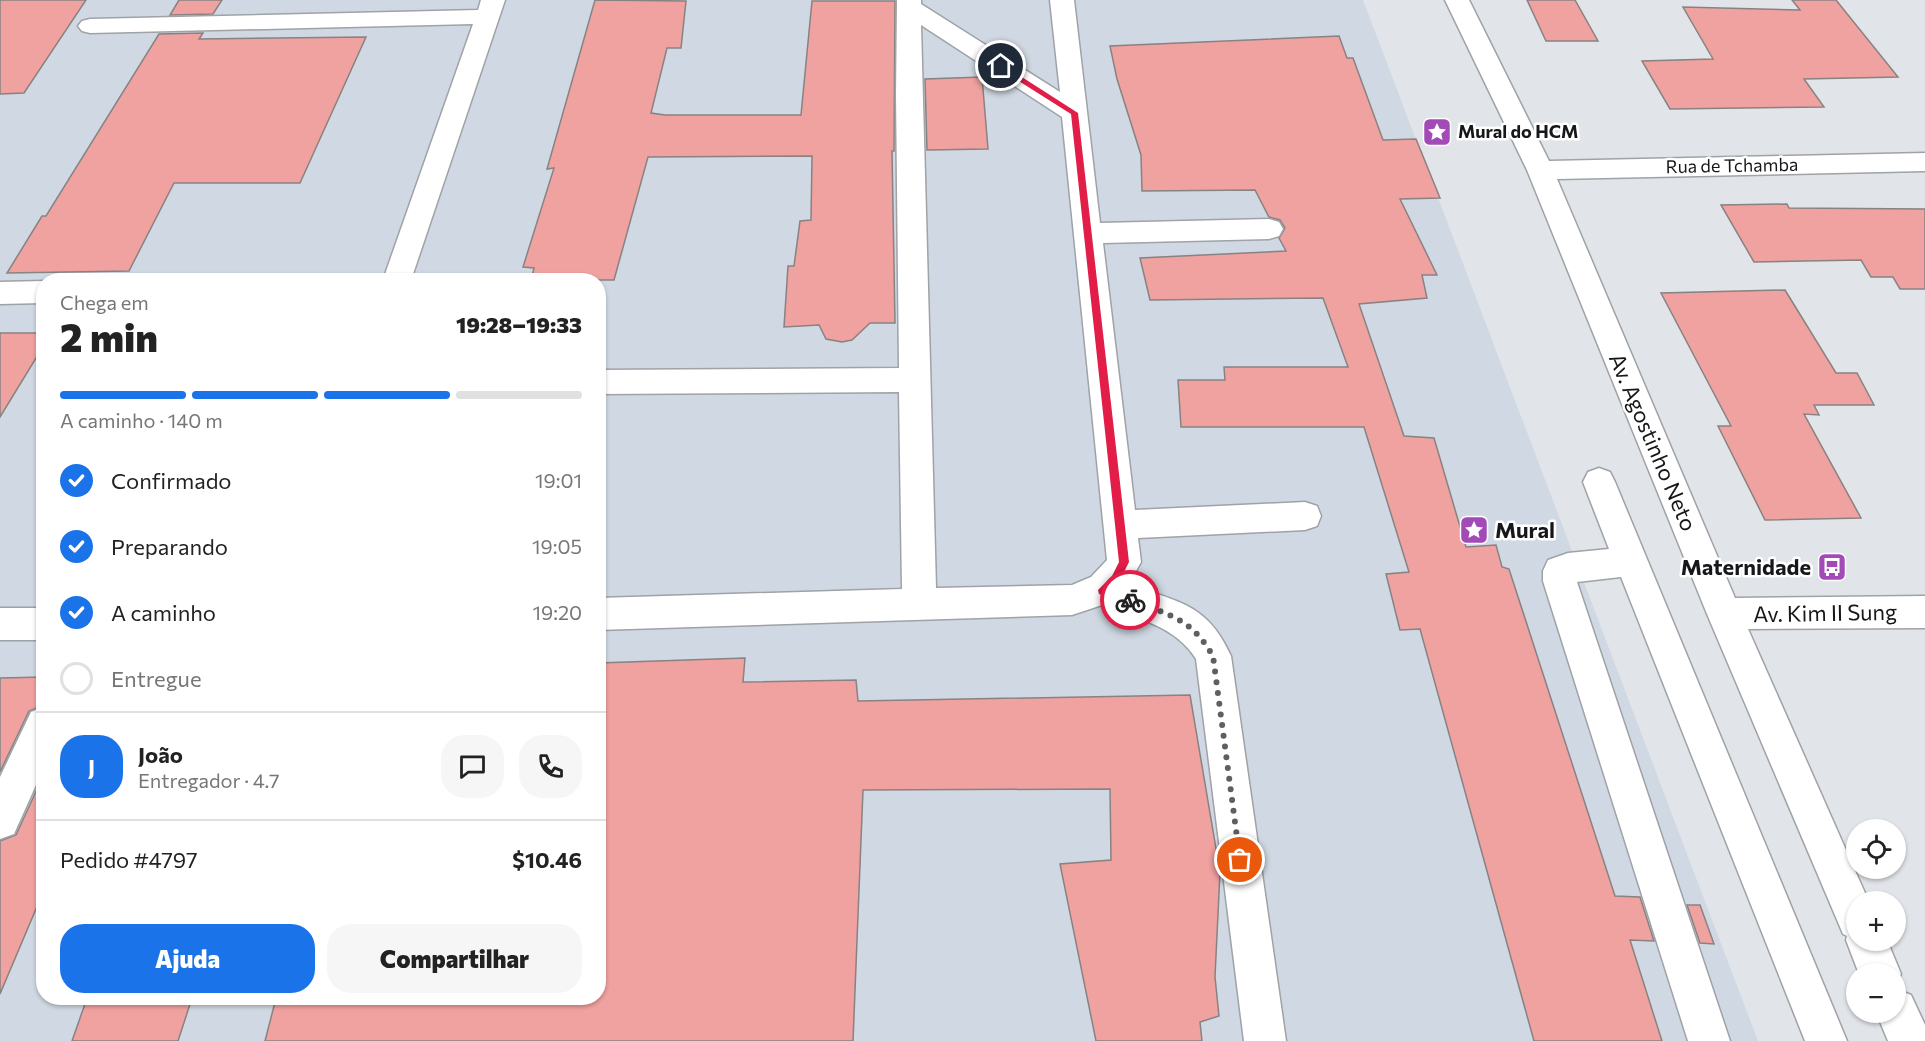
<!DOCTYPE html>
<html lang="pt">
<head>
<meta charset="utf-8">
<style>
  body { margin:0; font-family:Commissioner,sans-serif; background:#f6f6f6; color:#222; height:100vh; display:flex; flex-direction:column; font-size:22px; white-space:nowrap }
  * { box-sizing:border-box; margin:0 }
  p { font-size:20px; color:#767676 }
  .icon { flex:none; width:33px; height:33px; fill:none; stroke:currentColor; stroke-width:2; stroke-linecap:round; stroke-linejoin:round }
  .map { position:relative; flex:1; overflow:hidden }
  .sheet { position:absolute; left:36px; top:273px; width:570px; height:732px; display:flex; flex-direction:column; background:#fff; border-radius:24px; box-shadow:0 2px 4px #0004 }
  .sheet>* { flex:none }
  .tools { position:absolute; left:1846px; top:819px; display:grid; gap:12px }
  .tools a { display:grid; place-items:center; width:60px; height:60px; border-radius:50%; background:#fff; box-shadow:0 2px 4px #0004; font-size:30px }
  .pin { position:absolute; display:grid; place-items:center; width:51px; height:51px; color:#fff; margin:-26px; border:3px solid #fff; border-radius:50%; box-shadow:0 2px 6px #0007 }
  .courier { position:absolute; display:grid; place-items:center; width:60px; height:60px; margin:-30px; border:4px solid #e11d48; border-radius:50%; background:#fff; color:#222; box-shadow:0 2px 8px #0007 }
  .headline em { font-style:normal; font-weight:800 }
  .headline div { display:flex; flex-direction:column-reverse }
  .headline { display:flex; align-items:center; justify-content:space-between; height:102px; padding:0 24px }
  h1 { font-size:39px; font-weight:800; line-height:45px }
  .bar { display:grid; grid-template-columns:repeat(4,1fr); gap:9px 6px; align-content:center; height:72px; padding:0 24px }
  .bar i { height:8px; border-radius:4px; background:#e0e0e0 }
  .bar .active { background:#1a73e8 }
  .bar p { grid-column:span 4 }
  .line { display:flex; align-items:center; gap:15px; padding:0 24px; border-top:2px solid #e0e0e0 }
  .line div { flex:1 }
  .round { display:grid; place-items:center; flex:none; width:63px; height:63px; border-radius:24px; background:#f6f6f6 }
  ol { padding:0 24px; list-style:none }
  li { display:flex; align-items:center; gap:18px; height:66px }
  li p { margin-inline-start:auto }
  li .icon { padding:6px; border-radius:50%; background:#1a73e8; color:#fff; stroke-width:4 }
  li:last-child { color:#767676 }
  li i { width:33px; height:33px; border:3px solid #e0e0e0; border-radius:50% }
  .cta { display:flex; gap:12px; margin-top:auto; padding:12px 24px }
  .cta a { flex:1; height:69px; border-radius:24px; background:#1a73e8; color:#fff; font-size:24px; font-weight:800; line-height:69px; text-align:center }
  .cta a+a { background:#f6f6f6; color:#222 }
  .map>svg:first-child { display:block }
  .built { fill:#d0d9e3; fill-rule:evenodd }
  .building { fill:#f0a2a0; stroke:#888282; stroke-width:1.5 }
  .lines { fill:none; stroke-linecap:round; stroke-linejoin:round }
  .minor-casing { stroke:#9fa2a6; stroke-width:3 }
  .minor { fill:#fff; fill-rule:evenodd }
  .route { fill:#e11d48 }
  .done { stroke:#5d5f61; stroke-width:6; stroke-dasharray:0 10.8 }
  .labels { text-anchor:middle; stroke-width:5; stroke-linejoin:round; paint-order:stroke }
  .far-poi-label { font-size:18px; font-weight:bold; fill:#161719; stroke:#fff; text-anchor:start }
  .far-street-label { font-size:18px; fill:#161719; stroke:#fff }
  .street-label { font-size:22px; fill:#161719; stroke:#fff }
  .poi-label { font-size:22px; font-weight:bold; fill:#161719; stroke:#fff; text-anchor:start }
</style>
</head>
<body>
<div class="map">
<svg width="1925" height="1041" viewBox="0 0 1925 1041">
  <rect width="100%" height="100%" fill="#e1e4e8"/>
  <path class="built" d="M0,0H1363L1758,1041H0ZM44,280H598V998H44Z"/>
  <g class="building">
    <path d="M0,0H86L24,93L0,94Z"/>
    <path d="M179,0H222L213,14L170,15Z"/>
    <path d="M595,0L686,1L681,48H667L651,113L665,115H801L812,1H895L894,151H892L895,323H870L852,340L842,342L826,339L819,325L784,327L788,266H794L800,221L811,220L812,156L648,157L614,280H531L534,268L523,267L554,168L547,169Z"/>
    <path d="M1527,0H1575L1598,41H1546Z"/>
    <path d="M1792,0H1836L1898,77L1804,79L1824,107L1670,109L1642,61L1713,59L1683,7L1800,10Z"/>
    <path d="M203,33L199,39L366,37L300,183H174L129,271L7,273L42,216H46L159,34Z"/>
    <path d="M1339,36L1347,58H1353L1383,140L1416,139L1440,198L1400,199L1437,275H1422L1427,298L1359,304L1404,436L1434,438L1466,547L1496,545L1502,567L1509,569L1615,896L1640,897L1654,941L1630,940L1662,1041H1534L1420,629L1400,630L1386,574L1409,572L1364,427H1181L1178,380H1225L1224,367H1348L1323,298L1150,300L1140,258L1286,251L1279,238L1285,228L1280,220L1269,217L1255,190L1142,191L1141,155L1117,79L1110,46Z"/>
    <path d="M982,77L988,149L927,150L925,79Z"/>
    <path d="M1787,204L1789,208L1925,209V289H1900L1893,277H1871L1861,260L1754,262L1721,205Z"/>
    <path d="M1785,290L1836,373H1857L1874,405H1814L1819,415L1804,414L1861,518L1765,520L1718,426H1731L1661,293Z"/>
    <path d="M0,333H44V345L0,417Z"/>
    <path d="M745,658L743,682L856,680L858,701L1190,695L1220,872L1215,977L1219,1016L1200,1022L1202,1041H1096L1060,864L1111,860L1110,789L863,790L853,1041H265L276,998H598V663Z"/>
    <path d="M44,677V705L29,711L0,772V678Z"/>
    <path d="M44,774V890L0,994V841L16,835Z"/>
    <path d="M1687,905H1700L1714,944L1700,943Z"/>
    <path d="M87,998H192L178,1041H72Z"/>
  </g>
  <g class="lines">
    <g class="minor-casing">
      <g id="minor">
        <path d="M481,0H505L411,280H383L473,24L90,33L82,31L78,26L82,21L90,19L478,10Z"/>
        <path d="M897,0H921V4L1060,92L1050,0H1074L1100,223L1269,219L1279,222L1283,229L1279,236L1269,239L1103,243L1135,510L1305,502L1317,506L1321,516L1317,526L1305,530L1138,538L1141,562L1129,584C1179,603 1207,603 1231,656L1286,1041H1244L1196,659C1176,626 1136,618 1102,605L1072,615L598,630V598L902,589L899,392L598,394V370L899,368L896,95ZM921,25L1062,117L1107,560L1091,577L1072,585L936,588Z"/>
        <path d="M1445,0H1469L1549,161L1925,153V171L1557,179L1735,598L1925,596V628L1748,629L1869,902H1857V940H1887L1901,974L1896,986V974H1859L1846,940L1847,936L1843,934L1707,614L1527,170Z"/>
        <path d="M44,281V303L0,304V282Z"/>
        <path d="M1599,468L1610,472L1615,482L1847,1041H1805L1621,577L1577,582L1730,1041H1688L1543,581V571L1548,560L1568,553L1609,549L1583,482L1588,472Z"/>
        <rect x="0" y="608" width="44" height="32"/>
        <path d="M44,707V767L14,834L0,839V777L31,712Z"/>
        <path d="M1896,989L1911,995L1925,1025V1041H1888L1876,1012H1896Z"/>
      </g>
    </g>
    <use href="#minor" class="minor"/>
  </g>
  <path class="route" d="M998,65H1003L1078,113L1129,562L1119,582L1111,589L1133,597V604L1130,605L1099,594L1098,590L1112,576L1119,562L1071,114L998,68Z"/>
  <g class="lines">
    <path class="done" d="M1130,600C1169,615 1190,617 1213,656L1240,860"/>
  </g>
  <defs>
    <g id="sight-square" transform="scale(1.5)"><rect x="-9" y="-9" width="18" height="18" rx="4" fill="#a24bb7" stroke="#fff"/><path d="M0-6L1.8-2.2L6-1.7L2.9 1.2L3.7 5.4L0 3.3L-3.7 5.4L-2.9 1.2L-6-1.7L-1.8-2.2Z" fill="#fff"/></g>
    <g id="bus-square" transform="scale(1.5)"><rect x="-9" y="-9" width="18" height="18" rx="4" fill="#a24bb7" stroke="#fff"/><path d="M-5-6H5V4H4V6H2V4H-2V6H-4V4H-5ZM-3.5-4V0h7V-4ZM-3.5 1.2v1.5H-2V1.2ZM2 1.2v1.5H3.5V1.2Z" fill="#fff"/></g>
  </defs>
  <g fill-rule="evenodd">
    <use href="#sight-square" x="1437" y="132"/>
    <use href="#sight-square" x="1474" y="530"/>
    <use href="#bus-square" x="1832" y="567"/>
  </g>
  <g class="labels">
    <g class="far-poi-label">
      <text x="1458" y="138">Mural do HCM</text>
    </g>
    <g class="far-street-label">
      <text transform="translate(1732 166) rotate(-1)" y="6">Rua de Tchamba</text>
    </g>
    <g class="street-label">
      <text transform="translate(1653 442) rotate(67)" y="8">Av. Agostinho Neto</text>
      <text transform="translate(1825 613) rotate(-1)" y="8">Av. Kim II Sung</text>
    </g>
    <g class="poi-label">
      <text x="1495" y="538">Mural</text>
      <text x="1811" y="575" text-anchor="end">Maternidade</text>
    </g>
  </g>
</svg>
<div class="tools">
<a><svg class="icon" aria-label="locate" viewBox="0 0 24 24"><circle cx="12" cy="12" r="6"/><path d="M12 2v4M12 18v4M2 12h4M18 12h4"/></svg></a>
<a>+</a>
<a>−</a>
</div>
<div class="pin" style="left:1240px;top:860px;background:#ea580c"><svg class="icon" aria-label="bag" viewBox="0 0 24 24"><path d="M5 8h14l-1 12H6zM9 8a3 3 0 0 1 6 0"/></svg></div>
<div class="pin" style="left:1001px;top:66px;background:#1f2937"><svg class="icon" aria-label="home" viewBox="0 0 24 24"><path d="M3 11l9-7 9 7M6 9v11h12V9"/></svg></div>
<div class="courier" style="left:1130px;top:600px"><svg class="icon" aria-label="bike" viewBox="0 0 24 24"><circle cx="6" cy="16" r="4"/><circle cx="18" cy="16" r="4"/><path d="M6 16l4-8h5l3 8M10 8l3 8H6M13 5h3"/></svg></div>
<section class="sheet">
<div class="headline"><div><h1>2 min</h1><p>Chega em</p></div><em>19:28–19:33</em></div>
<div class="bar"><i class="active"></i><i class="active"></i><i class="active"></i><i></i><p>A caminho · 140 m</p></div>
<ol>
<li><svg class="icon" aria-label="check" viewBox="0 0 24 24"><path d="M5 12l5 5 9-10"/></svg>Confirmado<p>19:01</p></li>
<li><svg class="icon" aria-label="check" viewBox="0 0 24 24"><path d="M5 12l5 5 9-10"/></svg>Preparando<p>19:05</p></li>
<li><svg class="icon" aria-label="check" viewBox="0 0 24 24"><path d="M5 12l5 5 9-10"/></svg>A caminho<p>19:20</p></li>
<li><i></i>Entregue</li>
</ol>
<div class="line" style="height:108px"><b class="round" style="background:#1a73e8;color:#fff">J</b><div><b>João</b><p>Entregador · 4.7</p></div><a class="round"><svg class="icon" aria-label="chat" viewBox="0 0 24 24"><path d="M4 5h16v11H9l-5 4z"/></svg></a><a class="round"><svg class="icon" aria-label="phone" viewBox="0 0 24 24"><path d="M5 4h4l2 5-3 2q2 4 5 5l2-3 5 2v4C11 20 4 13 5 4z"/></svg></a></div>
<div class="line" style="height:78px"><div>Pedido #4797</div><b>$10.46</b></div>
<div class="cta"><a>Ajuda</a><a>Compartilhar</a></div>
</section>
</div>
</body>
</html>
